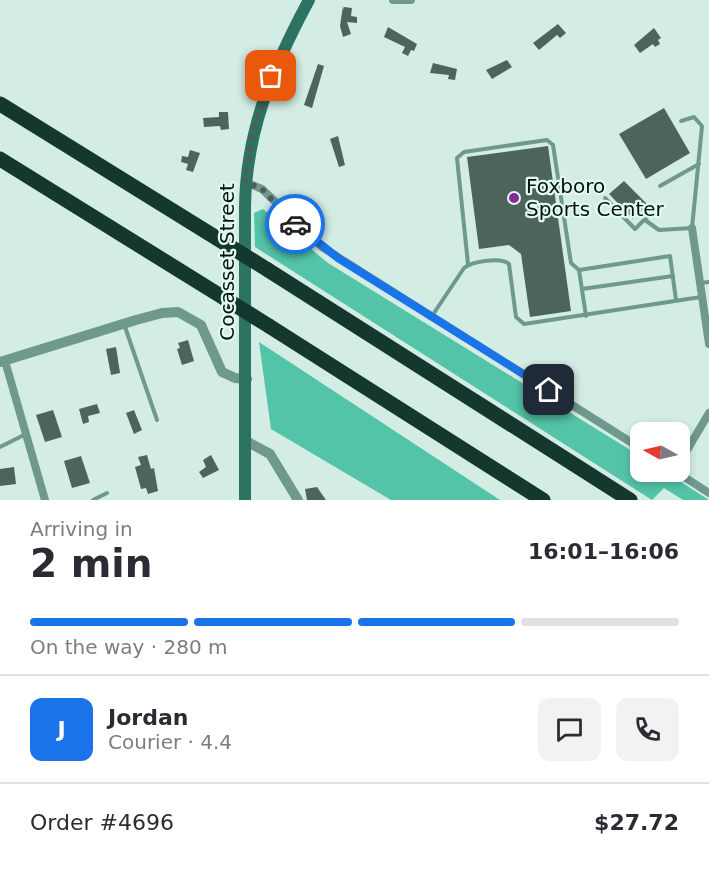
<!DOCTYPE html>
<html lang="en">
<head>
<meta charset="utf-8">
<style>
  body { margin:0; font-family:"DejaVu Sans",sans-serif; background:#f2f2f3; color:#2b2b33; height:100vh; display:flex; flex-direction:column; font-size:22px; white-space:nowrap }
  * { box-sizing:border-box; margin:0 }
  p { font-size:20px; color:#7c7c81 }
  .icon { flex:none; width:33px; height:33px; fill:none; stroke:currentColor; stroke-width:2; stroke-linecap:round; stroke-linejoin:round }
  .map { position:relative; height:500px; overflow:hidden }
  .sheet { display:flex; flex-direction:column; background:#fff; flex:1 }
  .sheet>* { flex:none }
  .needle { width:39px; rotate:278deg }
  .fabs { position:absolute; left:630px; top:422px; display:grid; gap:12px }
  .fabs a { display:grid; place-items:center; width:60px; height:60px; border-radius:12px; background:#fff; box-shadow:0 3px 9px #0003; font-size:30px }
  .pin { position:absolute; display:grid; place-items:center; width:51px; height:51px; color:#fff; margin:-26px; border-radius:12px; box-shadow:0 3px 9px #0006 }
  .courier { position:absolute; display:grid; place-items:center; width:60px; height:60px; margin:-30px; border:4px solid #1a73e8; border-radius:50%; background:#fff; color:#222; box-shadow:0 2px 8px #0007 }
  .head em { font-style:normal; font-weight:800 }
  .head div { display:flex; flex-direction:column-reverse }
  .head { display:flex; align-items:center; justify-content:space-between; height:102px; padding:0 30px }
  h1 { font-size:39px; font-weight:800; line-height:45px }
  .bar { display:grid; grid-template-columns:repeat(4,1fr); gap:9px 6px; align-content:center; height:72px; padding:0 30px }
  .bar i { height:8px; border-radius:4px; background:#e1e1e2 }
  .bar .current { background:#1a73e8 }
  .bar p { grid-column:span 4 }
  .line { display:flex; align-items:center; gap:15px; padding:0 30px; border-top:2px solid #e1e1e2 }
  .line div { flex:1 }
  .round { display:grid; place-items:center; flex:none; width:63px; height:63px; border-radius:12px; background:#f2f2f3 }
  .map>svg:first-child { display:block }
  .forest { fill:#53c4a7 }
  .building { fill:#4d645d }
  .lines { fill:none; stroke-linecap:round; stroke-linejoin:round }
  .service { stroke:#6e998c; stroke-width:4 }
  .minor { stroke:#6e998c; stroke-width:8 }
  .tertiary { stroke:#6e998c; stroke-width:10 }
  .secondary { stroke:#2d7361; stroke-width:12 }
  .motorway { stroke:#14372e; stroke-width:15 }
  .motorway-bridge { stroke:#14372e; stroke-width:15 }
  .done { stroke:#4f5e59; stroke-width:6; stroke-dasharray:0 10.8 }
  .route { stroke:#1a73e8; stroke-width:8 }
  .poi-dot { fill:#892993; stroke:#e0faf1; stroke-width:2 }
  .labels { text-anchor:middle; stroke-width:4.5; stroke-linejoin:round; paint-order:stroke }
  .poi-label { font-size:20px; fill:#08110e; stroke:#e0faf1; text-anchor:start }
  .street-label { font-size:20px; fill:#08110e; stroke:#e0faf1 }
</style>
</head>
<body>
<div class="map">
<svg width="709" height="500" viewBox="0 0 709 500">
  <rect width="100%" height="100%" fill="#d3ede4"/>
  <g class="forest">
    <path d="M263,209L328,263L640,456V471H664L709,500H683L664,488L652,500L255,247L254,213Z"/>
    <path d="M259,342L500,500H391L271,429Z"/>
  </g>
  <g class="building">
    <path d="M343,6L344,10V7L352,8L351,16L357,17V23L347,22L351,34L343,37L340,26Z"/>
    <path d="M558,24L566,33L560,38L557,35L539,50L533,43Z"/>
    <path d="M388,27L417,44L414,51L411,50L408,56L402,53L405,47L384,37Z"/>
    <path d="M654,28L661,38L658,40L660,44L655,47L653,44L640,53L634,45Z"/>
    <path d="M507,60L512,67L492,79L486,70Z"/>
    <path d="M433,63L457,69L455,80L448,79L449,75L430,73Z"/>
    <path d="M318,64L324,66L312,108L304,105Z"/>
    <path d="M664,108L690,153L646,179L619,134Z"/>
    <path d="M219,112H228L229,129L221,130L220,126L204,127L203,118L219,117Z"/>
    <path d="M338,136L345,165L339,167L330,139Z"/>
    <path d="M548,146L571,311L530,317L521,254L509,245L479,249L467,157Z"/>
    <path d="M190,150L200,153L193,172L186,170L188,164L181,162L182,156L188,157Z"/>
    <path d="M624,181L648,205L633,219L609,194Z"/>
    <path d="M188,340L194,361L182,365L177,349L180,348L178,343Z"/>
    <path d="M116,347L120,373L111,375L106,349Z"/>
    <path d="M97,404L100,413L88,416L89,422L83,424L79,409Z"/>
    <path d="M53,410L62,437L45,442L36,415Z"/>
    <path d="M134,410L142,430L134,434L126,413Z"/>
    <path d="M147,455L151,469L154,468L158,491L148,494L146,488L141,489L135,467L141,465L138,457Z"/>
    <path d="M211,455L219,470L203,478L199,472L206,467L203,460Z"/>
    <path d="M81,456L90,483L72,488L64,461Z"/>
    <path d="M14,467L16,484L0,486V469Z"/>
    <path d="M317,487L326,500H307L305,489Z"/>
  </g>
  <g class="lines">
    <g class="service">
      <path d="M660,186L699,164"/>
      <path d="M605,198L635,229L652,212"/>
      <path d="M645,220L659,230L692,228L702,126L694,117L681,121"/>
      <path d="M468,264L457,158L464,152L547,140L553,145L571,263L579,270"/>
      <path d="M700,283L709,282"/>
      <path d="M582,289L673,276"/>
      <path d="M432,316L464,268C473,261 501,257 509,264L516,317L524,324L701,297"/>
      <path d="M586,316L579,270L670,256L676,300"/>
      <path d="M124,324L157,420"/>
      <path d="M0,447L26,434"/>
      <path d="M93,500L107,493"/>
    </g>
    <g class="minor">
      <path d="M393,0H411"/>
      <path d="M245,182L262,189L322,247L640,448"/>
      <path d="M692,228L709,344"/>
      <path d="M5,361L45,500"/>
      <path d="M680,462L709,413"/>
      <path d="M675,471L709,493"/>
    </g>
    <g class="tertiary">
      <path d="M0,362L136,320L162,313L178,312L201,325L222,372L235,378L247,379"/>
      <path d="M246,441L270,454L298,500"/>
    </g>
    <path class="secondary" d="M245,500V207C246,130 273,67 309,0"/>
    <g class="motorway">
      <path d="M0,104L223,242"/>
      <path d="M0,159L224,298"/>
      <path d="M268,270L630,500"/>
      <path d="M269,326L543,500"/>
    </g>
    <g class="motorway-bridge">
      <path d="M223,242L268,270"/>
      <path d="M224,298L269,326"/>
    </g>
  </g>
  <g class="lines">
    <path class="done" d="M271,76L252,136L245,182L262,189L295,224"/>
    <path class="route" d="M295,224L338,258L549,390"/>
  </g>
  <circle class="poi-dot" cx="514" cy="198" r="6"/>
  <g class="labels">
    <g class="poi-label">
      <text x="526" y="193">Foxboro<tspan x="526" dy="23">Sports Center</tspan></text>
    </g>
    <g class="street-label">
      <text transform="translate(227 262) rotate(-90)" y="7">Cocasset Street</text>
    </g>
  </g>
</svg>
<div class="fabs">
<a><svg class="needle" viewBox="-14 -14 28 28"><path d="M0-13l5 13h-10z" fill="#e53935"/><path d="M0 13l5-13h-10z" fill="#7c7c81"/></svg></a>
</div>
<div class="pin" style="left:271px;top:76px;background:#ea580c"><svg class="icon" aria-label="bag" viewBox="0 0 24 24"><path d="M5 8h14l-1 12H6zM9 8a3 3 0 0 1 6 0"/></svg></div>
<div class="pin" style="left:549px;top:390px;background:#1f2937"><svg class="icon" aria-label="home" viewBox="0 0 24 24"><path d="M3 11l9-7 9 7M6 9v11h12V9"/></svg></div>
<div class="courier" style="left:295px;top:224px"><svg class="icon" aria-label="car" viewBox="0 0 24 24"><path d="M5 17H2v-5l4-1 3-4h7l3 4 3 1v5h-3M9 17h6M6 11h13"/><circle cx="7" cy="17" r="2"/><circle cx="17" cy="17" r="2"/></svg></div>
</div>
<section class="sheet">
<div class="head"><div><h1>2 min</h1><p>Arriving in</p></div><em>16:01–16:06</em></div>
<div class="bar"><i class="current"></i><i class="current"></i><i class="current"></i><i></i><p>On the way · 280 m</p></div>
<div class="line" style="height:108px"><b class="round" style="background:#1a73e8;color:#fff">J</b><div><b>Jordan</b><p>Courier · 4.4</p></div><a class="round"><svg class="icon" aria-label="chat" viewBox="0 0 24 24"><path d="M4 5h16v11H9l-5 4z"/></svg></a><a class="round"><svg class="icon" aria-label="phone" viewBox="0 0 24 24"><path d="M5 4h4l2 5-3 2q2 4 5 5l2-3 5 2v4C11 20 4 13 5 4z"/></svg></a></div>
<div class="line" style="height:78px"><div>Order #4696</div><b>$27.72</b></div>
</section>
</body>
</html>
